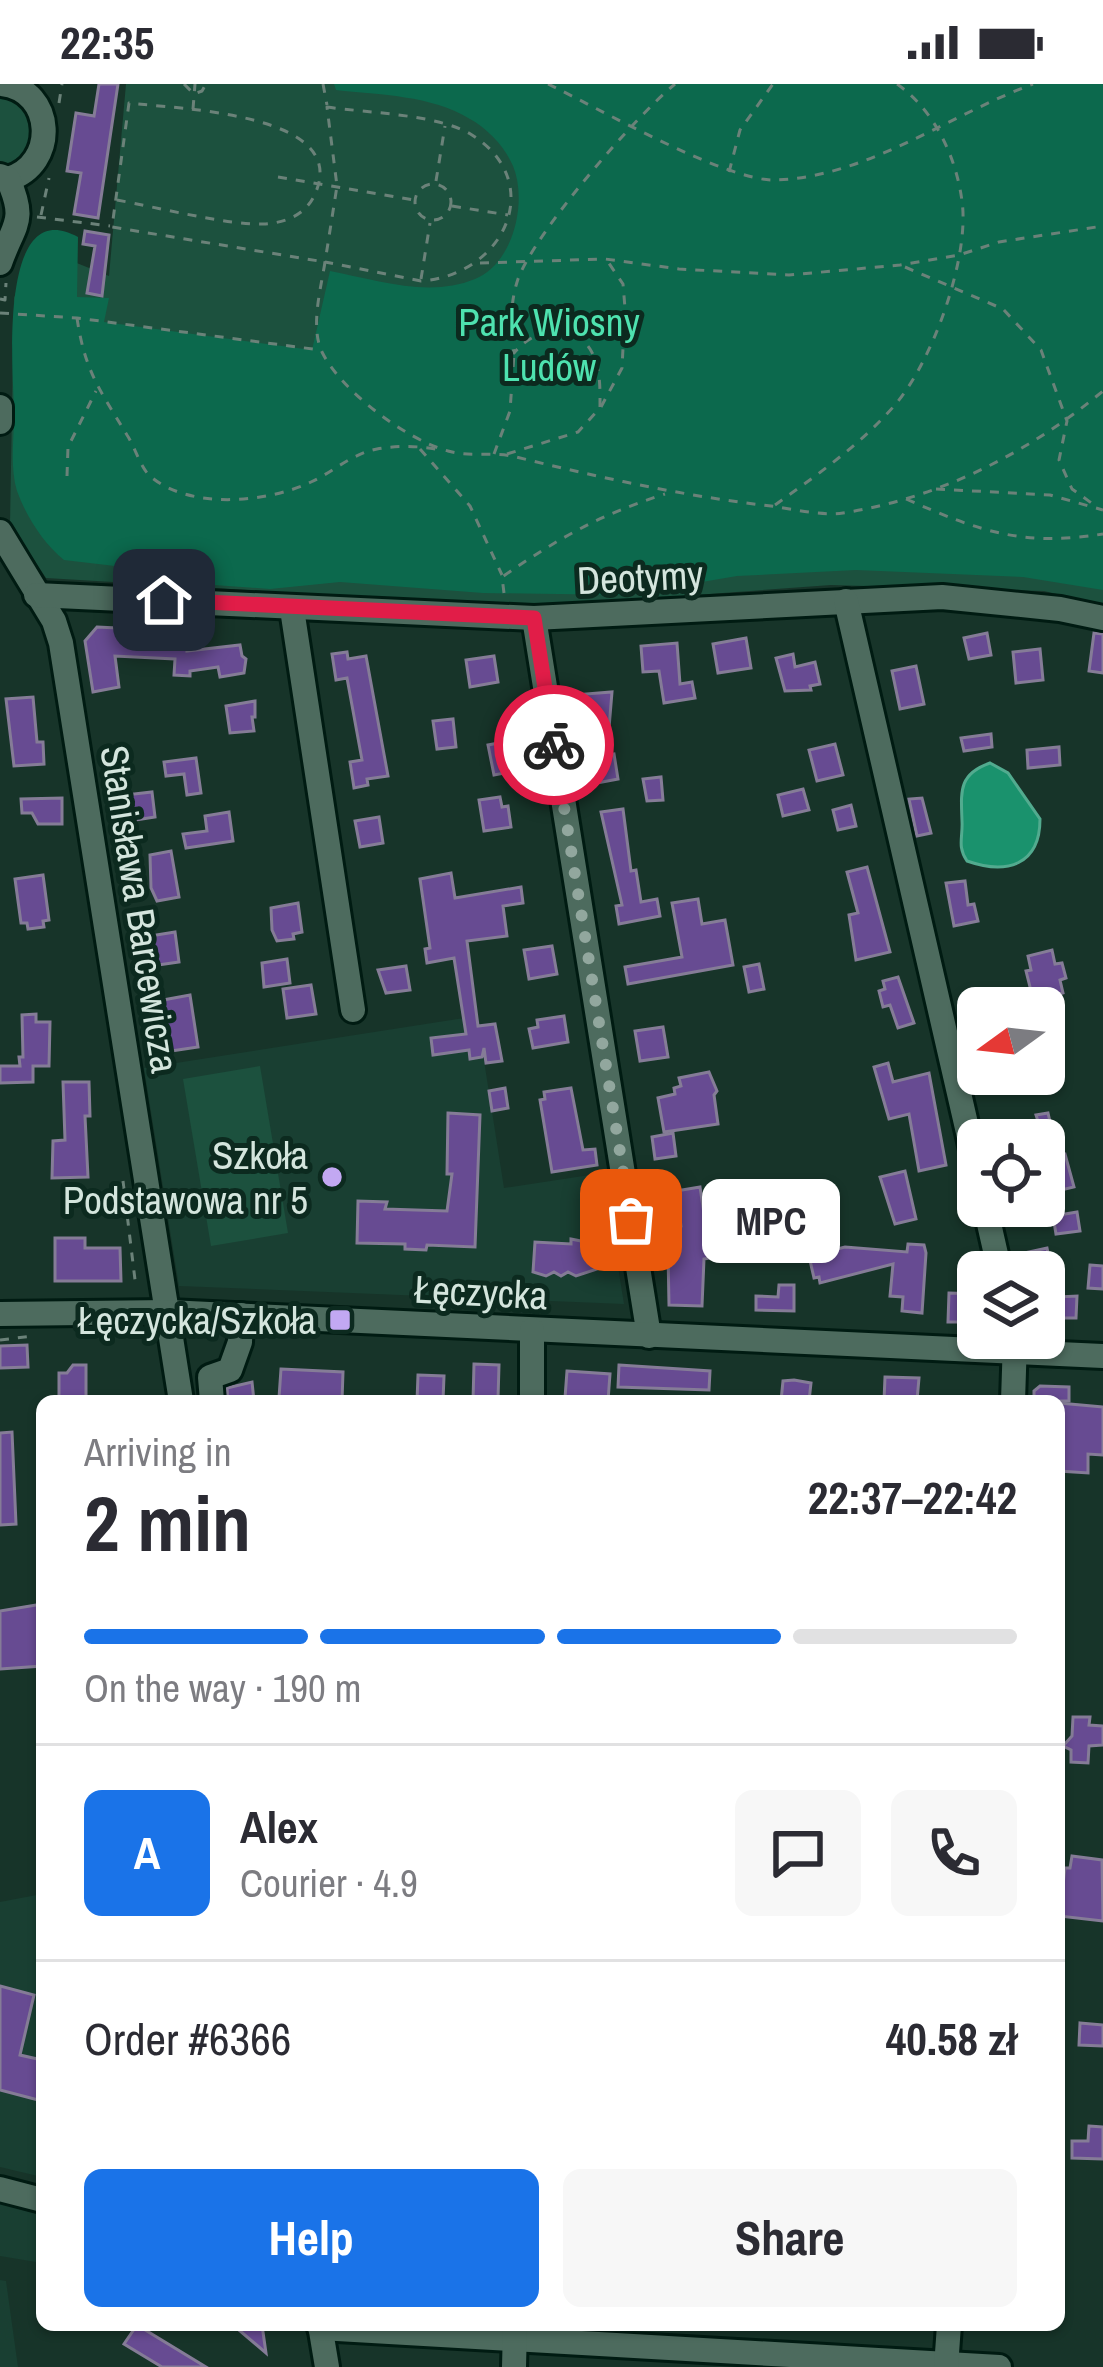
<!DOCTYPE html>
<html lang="en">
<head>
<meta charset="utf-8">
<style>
  body { margin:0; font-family:"Archivo Narrow",sans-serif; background:#f7f7f7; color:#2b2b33; height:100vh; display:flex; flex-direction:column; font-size:45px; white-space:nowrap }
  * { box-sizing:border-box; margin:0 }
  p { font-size:39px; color:#7c7c81 }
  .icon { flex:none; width:66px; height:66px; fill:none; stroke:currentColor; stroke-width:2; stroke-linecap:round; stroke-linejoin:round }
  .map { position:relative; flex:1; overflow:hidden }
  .drawer { position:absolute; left:36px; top:1311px; width:1029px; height:936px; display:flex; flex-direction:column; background:#fff; border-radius:18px; box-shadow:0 3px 9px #0004 }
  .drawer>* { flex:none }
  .needle { width:78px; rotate:255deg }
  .controls { position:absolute; left:957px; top:903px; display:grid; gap:24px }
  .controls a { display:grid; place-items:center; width:108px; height:108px; border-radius:18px; background:#fff; box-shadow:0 3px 9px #0004; font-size:60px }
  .pin { position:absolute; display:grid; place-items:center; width:102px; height:102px; color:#fff; margin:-51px; border-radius:24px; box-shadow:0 6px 18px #0006 }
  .courier { position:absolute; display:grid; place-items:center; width:120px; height:120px; margin:-60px; border:9px solid #e11d48; border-radius:50%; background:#fff; color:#222; box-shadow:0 3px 15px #0007 }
  .bubble { position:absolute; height:84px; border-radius:18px; background:#fff; box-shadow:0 3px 9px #0004; font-size:39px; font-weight:700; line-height:84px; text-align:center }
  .head em { font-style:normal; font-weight:700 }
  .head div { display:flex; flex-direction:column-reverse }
  .head { display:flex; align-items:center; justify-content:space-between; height:204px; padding:0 48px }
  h1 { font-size:78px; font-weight:700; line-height:90px }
  .bar { display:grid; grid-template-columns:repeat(4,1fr); gap:18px 12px; align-content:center; height:144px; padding:0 48px }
  .bar i { height:15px; border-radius:9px; background:#e1e1e2 }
  .bar .on { background:#1a73e8 }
  .bar p { grid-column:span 4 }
  .line { display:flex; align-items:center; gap:30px; padding:0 48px; border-top:3px solid #e1e1e2 }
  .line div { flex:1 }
  .round { display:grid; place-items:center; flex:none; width:126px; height:126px; border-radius:18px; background:#f7f7f7 }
  .action { display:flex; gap:24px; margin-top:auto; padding:24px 48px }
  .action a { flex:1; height:138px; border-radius:18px; background:#1a73e8; color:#fff; font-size:48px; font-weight:700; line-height:138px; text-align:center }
  .action a+a { background:#f7f7f7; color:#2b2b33 }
  .status { display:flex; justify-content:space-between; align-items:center; height:84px; padding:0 60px; background:#fff; direction:ltr }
  .status svg { height:33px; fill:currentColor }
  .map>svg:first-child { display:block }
  .built { fill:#193f32 }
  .green { fill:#1c513e }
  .forest { fill:#0c694d }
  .water { fill:#1a926d; stroke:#52ab8f; stroke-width:3 }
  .building { fill:#674b92; stroke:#857c97; stroke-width:3 }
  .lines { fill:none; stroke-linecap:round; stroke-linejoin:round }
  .minor-casing { stroke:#001b12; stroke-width:30 }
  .path { stroke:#6b8279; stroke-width:3; stroke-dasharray:9 9; stroke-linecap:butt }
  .minor { stroke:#4d6b5e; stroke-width:24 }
  .done { stroke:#92a79e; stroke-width:12; stroke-dasharray:0 21.6 }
  .route { stroke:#e11d48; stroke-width:15 }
  .poi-dot { fill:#c2a8f2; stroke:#0c2a1f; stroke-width:4.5 }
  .labels { text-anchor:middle; stroke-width:10; stroke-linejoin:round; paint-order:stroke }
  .park-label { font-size:39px; fill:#4ee2af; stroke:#0c2a1f }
  .street-label { font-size:39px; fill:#d4e5dd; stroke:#0c2a1f }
  .poi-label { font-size:39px; fill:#d4e5dd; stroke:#0c2a1f; text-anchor:end }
</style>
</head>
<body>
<div class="status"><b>22:35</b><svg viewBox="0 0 49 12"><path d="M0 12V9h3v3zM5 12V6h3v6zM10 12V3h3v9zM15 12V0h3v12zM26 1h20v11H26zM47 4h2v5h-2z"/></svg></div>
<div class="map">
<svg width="1103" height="2283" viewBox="0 0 1103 2283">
  <rect width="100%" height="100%" fill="#173429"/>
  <g class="built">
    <path d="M477,932L504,1104L603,1089L624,1220L179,1202L144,984Z"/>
    <path d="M42,1810V2093L0,2083V1818Z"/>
    <path d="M0,2115L42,2126V2179L0,2172Z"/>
    <path d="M0,2196L6,2197L18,2283H0Z"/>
  </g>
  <g class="green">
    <path d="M126,0H1103V521L1044,507L831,501L531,523L46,494L10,440L14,214L32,161L109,192Z"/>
    <path d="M0,11L23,17L38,48C27,65 23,80 0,81Z"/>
    <path d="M260,982L288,1149L211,1162L183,995Z"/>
  </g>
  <path class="forest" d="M334,0H1103V506L1023,493L856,486L737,492L626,511L483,509L340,498L270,505L200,500L132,484L64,476C43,459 26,432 17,407C9,381 15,349 14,322C12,277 0,110 78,153L77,213L109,214L104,238L312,266L330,187C377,196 429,214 475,195C513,180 528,118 513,82C505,63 488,45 470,35C431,11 380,11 336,6Z"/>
  <path class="water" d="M990,679L1008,689L1040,735C1040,781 1007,791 967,777C957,762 963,754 962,737C961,708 958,690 990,679Z"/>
  <g class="building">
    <path d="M99,0H118L98,134L74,130L81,89L67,87L76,29L94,32Z"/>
    <path d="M85,147L109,151L102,212L87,209L95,162L83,160Z"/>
    <path d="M97,543L158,546V559L187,561V567L240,561L242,572L246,575L244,589L220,593L218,583L190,587V592L174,591L175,575L115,572L119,603L93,608L85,557Z"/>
    <path d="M987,549L991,571L969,575L964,554Z"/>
    <path d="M1094,549L1103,550V589L1089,587Z"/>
    <path d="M746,554L751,584L718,589L713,560Z"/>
    <path d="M677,559L680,600L692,598L695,614L664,619L659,587L643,588L641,562Z"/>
    <path d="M1040,565L1043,596L1016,599L1013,568Z"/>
    <path d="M347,568L348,575L366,572L388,692L367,695L368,701L354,704L350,678L362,676L347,594L336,596L332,570Z"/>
    <path d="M793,570L795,583L815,578L820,600L810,602L811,606L785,607L776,574Z"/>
    <path d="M494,572L498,598L470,603L466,576Z"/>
    <path d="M916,582L924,620L900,625L892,587Z"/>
    <path d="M612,608L609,644L592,645L585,610Z"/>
    <path d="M33,613L37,658H43L44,680L14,682L6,615Z"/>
    <path d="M255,617V633H252L254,647L230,649L226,622Z"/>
    <path d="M453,635L456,663L437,665L433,637Z"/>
    <path d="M991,650L992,663L964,667L961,654Z"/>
    <path d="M520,655L525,685L494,691L488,661Z"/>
    <path d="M835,660L843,691L817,697L809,666Z"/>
    <path d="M1059,663L1060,681L1028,684L1027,666Z"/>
    <path d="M614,670L618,695L597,699L592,673Z"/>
    <path d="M196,674L201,709L187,711L184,690L166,692L164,678Z"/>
    <path d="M661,693L663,716L647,717L643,695Z"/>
    <path d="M803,705L809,726L783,732L778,711Z"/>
    <path d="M152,708L155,733L129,737L125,711Z"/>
    <path d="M500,713L502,723L508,722L511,743L484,747L479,716Z"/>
    <path d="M62,714V740H38L32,729H22L21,715Z"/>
    <path d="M922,714L931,749L917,752L909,715Z"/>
    <path d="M851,721L856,742L838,746L833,726Z"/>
    <path d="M623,725L631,787L636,786L641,818L657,815L660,832L619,840L616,822L622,821L601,728Z"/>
    <path d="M229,728L233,757L186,764L183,750L207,747L205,732Z"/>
    <path d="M379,733L383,759L360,763L355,737Z"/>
    <path d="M171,767L179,813L157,817L151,804L150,771Z"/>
    <path d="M867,783L890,868L856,876L849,831L858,829L847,788Z"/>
    <path d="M451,789L455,814L521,803L523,819L503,822L507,852L467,857L478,942L495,940L502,977L486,979L484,964L482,973L470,975L469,966L433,971L431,954L466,950L454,874L427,879L425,865L430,864L420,795Z"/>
    <path d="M43,791L49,836L43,837L44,843L28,845L27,839H21L15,795Z"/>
    <path d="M965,797L968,821L974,820L978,837L954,842L946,799Z"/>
    <path d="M698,815L702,840L725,836L733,881L628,900L625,883L682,873L672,819Z"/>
    <path d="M298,819L302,848L293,850L294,855L277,857L272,846L271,824Z"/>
    <path d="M175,848L179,878L151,882L150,852Z"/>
    <path d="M552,862L557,890L529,895L524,866Z"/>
    <path d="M1052,866L1055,880L1062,879L1066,894L1060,896L1063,909L1049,913L1052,924H1001V919L1032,911L1026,887L1031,886L1028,872Z"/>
    <path d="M287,875L290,899L264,903L262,879Z"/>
    <path d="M759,880L764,905L749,908L744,883Z"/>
    <path d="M406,882L410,906L386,909L378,886Z"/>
    <path d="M898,893L914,939L898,944L890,921L883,923L879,907L885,905L883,897Z"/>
    <path d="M311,901L316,930L287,934L283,905Z"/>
    <path d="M190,911L198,963L171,967L163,916Z"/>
    <path d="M36,930V938H50L49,982H33V998L0,999V982H20L19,973H23L22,931Z"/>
    <path d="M564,932L568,958L533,964L529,945L538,943L537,936Z"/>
    <path d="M663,943L668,973L640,977L635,947Z"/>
    <path d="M888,979L893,998L929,989L946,1081L919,1087L909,1030L889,1035L874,983Z"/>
    <path d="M709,988L717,1007L714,1011L718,1040L664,1048L658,1014L675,1010L674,1004L681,1002L679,994Z"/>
    <path d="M63,998H89L90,1032H85L88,1093L52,1094L53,1057L65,1056Z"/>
    <path d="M505,1004L508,1024L492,1027L489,1007Z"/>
    <path d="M571,1004L583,1066L595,1065L597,1081L552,1088L540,1016L545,1015L544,1008Z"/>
    <path d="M448,1029L480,1031L475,1163L427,1161L426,1166L405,1165V1160L357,1159L358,1117L387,1118L385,1125L447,1127L452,1090H447Z"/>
    <path d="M1048,1029L1058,1072L1065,1070L1074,1103L1044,1110V1095L1049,1094L1044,1056L1036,1031Z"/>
    <path d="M673,1049L676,1072L655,1075L652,1053Z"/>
    <path d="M905,1087L916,1135L895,1140L880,1093Z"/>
    <path d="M700,1103L707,1150L718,1149L721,1172L704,1175L702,1222L669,1221L668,1169L661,1170L658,1146L681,1142L676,1107Z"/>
    <path d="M1077,1128L1080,1147L1056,1150L1053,1132Z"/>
    <path d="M55,1154H85V1164H120L121,1197H55Z"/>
    <path d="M571,1155L601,1161L600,1184L576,1192L568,1188L561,1192L554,1188L546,1192L533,1188L535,1158L571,1160Z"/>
    <path d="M908,1160L924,1161L926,1169L922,1229L902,1227L903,1213L890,1212L893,1180L820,1199L819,1193L814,1194L809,1172L845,1163L907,1168Z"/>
    <path d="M1047,1164L1057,1213L1077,1212L1076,1234H1045L1044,1188H1024L1020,1170Z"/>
    <path d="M1090,1181L1103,1182V1205L1088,1204Z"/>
    <path d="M779,1201H794V1227L756,1226V1212L778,1213Z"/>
    <path d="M949,1209L978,1210V1238H948Z"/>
    <path d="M27,1261L28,1283L0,1284V1262Z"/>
    <path d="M474,1280L499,1281L498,1315L473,1317Z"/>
    <path d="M73,1281H86V1317H59V1289H67Z"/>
    <path d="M619,1281L710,1287L709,1306L618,1303Z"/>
    <path d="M281,1285L343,1288L342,1317L279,1314Z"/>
    <path d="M567,1287L610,1290L608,1317L565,1314Z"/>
    <path d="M418,1291L444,1292L443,1317H417Z"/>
    <path d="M885,1293L919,1294L917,1317H884Z"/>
    <path d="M794,1296L811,1299L809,1317H781L783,1297Z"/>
    <path d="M252,1298L254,1317H228L227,1304Z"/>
    <path d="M1040,1302L1069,1303V1317H1034V1307Z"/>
    <path d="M1059,1319L1103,1323V1371L1088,1370V1389L1059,1387Z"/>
    <path d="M12,1348L16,1440L0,1441V1349Z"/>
    <path d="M42,1520V1582L0,1585V1527Z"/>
    <path d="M1073,1633H1090L1089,1641L1103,1642V1661L1089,1662L1088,1679L1071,1678V1666L1063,1662L1072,1652Z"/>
    <path d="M1072,1772L1102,1776L1103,1837L1059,1832V1803L1063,1801L1065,1784H1070Z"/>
    <path d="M0,1902L34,1911L20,1971L42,1976V2017L0,2006Z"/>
    <path d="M1080,1939L1103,1941V1962L1079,1961Z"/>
    <path d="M1089,2042L1103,2043V2075L1072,2074V2057H1088Z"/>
    <path d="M137,2241L206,2283H162L124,2260Z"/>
    <path d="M233,2241H262L266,2269Z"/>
  </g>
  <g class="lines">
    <g class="minor-casing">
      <g id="minor">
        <path d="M2,0C55,6 58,81 8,95"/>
        <path d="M0,92L8,95C27,138 14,139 0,179"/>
        <path d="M0,323V338"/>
        <path d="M0,448L54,537L61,559L181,1317"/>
        <path d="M36,511L534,534L942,513L1060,525L1103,534"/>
        <path d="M846,517L978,1092"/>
        <path d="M292,525L353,926"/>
        <path d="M534,534L649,1252"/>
        <path d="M985,1122L1000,1188"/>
        <path d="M0,1230L168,1228L1103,1272"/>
        <path d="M212,1317L210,1293L230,1286L240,1258L241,1231"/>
        <path d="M532,1317V1246"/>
        <path d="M1013,1317L1015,1256"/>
        <path d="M0,2105L42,2116"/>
        <path d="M320,2241L327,2283"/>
        <path d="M320,2244L999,2283"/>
        <path d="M514,2283L515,2243"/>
        <path d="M946,2283L949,2241"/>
      </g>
    </g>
    <g class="path">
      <path d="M184,0L194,10L202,7L206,0"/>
      <path d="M323,0L327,21"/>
      <path d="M548,0C598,24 727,98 776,96C867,93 949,31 1033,0"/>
      <path d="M59,19L62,0"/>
      <path d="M327,23C367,29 439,30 472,51C547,98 505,191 421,197L325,178L337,102Z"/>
      <path d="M193,25L195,0"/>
      <path d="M729,88L740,46L773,0"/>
      <path d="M278,93L414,116"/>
      <path d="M436,97L445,42"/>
      <circle cx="433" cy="118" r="18"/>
      <path d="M117,116C156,123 226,141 263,140C285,139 306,131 315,110C352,28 175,25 129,19L112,143L325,178C321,204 310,243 322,268C341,307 407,356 448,367C468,373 491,368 512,372C598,393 682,412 771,422C793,425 821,432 843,429C940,414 1028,369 1103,307"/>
      <path d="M452,122L508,131"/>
      <path d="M41,131L49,94"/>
      <path d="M37,133L110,142"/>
      <path d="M480,179L605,175L679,185L789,191L900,181L959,171L999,158L1103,142"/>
      <path d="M905,183L1003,225L1041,266L1067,337L1059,376L1072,405L1097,423"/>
      <path d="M421,195L430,139"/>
      <path d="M0,215L5,216L6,199"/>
      <path d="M0,229L77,234L320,266"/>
      <path d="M77,234C85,288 100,306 127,351C135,363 140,383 150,392C189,426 267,419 311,398C333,388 351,370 377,365C399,361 420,362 441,366"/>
      <path d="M601,323L622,284L625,224L623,200L606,175"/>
      <path d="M420,365L470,422L502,491"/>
      <path d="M494,370L510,327L514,270"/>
      <path d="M507,370L578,348L600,324C600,304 601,283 590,265C570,234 533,246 514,269C510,244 510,219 518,195C536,147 634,34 675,0"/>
      <path d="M67,392L68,363L96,307"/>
      <path d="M936,405L1050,411L1103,426"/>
      <path d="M906,415C979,447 1022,463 1103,450"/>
      <path d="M775,421C817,391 860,361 894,322C932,279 970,174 962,117C956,72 934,26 897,0"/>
      <path d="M504,509L502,493C559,454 599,431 665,410"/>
      <path d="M123,1097L136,1204"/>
      <path d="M0,1256L33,1252"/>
    </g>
    <use href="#minor" class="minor"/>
  </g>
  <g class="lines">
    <path class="done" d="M554,661L631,1136"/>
    <path class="route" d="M164,516L534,534L554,661"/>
  </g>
  <g class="poi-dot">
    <circle cx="332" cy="1093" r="12"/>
    <rect x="328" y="1224" width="24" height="24" rx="6"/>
  </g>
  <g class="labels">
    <g class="park-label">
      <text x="549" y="252">Park Wiosny<tspan x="549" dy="45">Ludów</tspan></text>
    </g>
    <g class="street-label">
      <text transform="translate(640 493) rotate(-3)" y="14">Deotymy</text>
      <text transform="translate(140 825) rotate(81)" y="14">Stanisława Barcewicza</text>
      <text transform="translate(481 1208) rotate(3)" y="14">Łęczycka</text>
    </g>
    <g class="poi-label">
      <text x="308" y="1085">Szkoła<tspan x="308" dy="45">Podstawowa nr 5</tspan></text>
      <text x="316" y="1250">Łęczycka/Szkoła</text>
    </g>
  </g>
</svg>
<div class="controls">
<a><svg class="needle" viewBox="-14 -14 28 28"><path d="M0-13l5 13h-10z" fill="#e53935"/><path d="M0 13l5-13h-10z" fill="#7c7c81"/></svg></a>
<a><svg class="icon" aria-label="locate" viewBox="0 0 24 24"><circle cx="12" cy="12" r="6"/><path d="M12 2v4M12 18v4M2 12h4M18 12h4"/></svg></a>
<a><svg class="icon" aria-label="layers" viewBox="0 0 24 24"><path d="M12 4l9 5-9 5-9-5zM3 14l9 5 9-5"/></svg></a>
</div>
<div class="pin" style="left:631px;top:1136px;background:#ea580c"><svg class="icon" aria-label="bag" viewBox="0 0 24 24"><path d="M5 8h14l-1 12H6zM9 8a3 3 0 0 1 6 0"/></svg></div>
<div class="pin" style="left:164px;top:516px;background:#1f2937"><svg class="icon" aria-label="home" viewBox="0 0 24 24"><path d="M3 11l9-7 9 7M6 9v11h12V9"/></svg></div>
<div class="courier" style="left:554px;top:661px"><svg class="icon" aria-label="bike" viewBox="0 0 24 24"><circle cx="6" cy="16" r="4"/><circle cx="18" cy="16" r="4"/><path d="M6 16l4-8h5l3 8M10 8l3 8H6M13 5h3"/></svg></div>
<div class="bubble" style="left:702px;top:1095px;width:138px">MPC</div>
<section class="drawer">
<div class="head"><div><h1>2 min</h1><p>Arriving in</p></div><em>22:37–22:42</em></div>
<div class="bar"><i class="on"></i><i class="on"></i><i class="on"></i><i></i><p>On the way · 190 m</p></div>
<div class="line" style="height:216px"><b class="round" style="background:#1a73e8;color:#fff">A</b><div><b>Alex</b><p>Courier · 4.9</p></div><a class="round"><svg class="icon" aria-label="chat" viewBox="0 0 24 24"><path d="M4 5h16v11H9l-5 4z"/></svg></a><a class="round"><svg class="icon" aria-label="phone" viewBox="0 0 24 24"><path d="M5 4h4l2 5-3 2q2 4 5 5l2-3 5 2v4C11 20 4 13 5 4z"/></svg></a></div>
<div class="line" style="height:156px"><div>Order #6366</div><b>40.58 zł</b></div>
<div class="action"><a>Help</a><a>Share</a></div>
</section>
</div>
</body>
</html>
